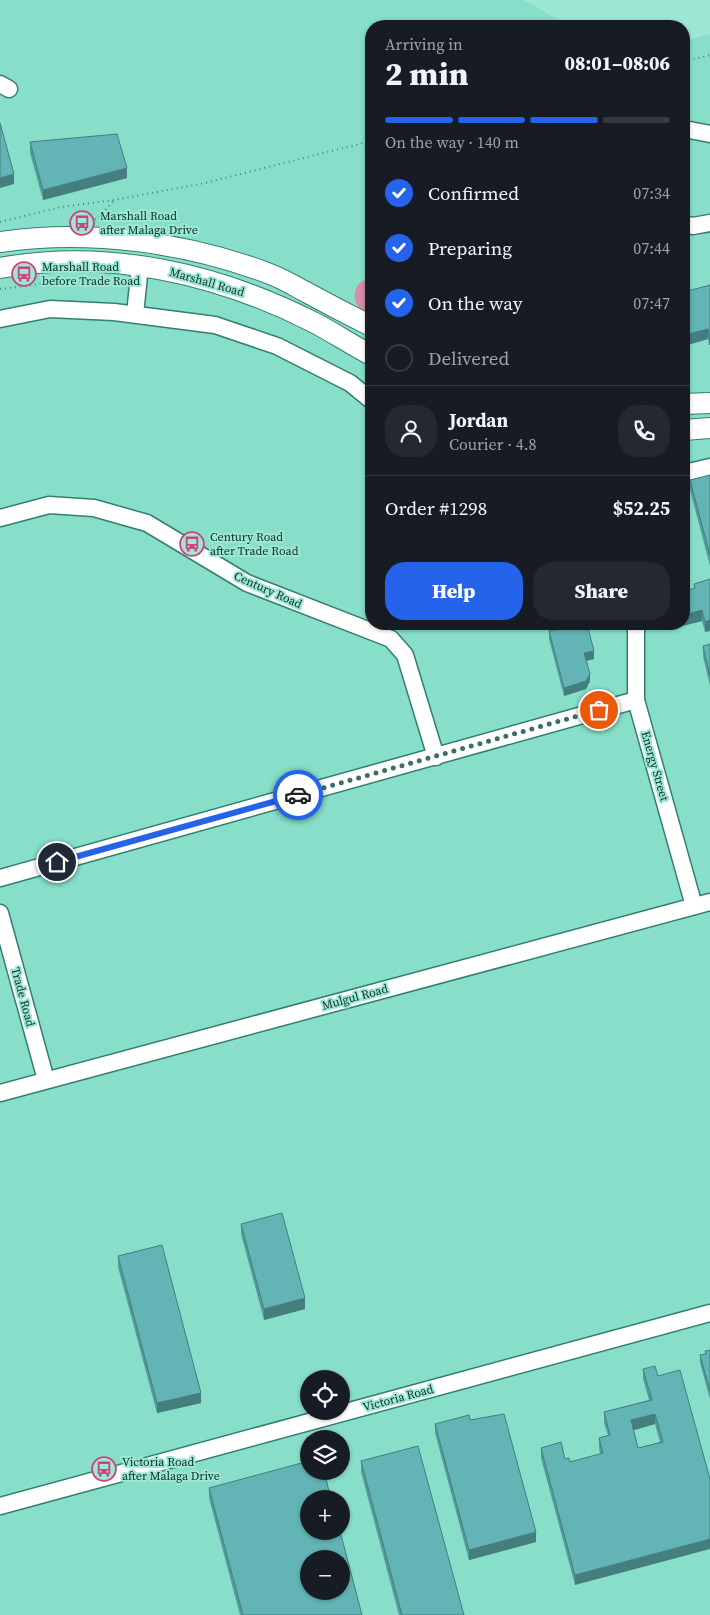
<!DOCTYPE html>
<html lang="en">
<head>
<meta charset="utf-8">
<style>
  body { margin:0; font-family:"Source Serif 4",serif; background:#242831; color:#f1f3f6; height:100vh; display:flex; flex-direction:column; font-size:19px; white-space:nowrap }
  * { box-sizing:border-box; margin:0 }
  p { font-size:16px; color:#9ea1a6 }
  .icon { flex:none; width:28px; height:28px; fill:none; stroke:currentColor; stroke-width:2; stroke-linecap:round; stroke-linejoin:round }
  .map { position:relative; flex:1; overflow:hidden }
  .panel { position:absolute; left:365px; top:20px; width:325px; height:610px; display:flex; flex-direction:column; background:#171b24; border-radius:20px; box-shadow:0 1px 4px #0004 }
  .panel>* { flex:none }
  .buttons { position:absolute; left:300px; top:1370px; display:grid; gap:10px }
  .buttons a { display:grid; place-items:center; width:50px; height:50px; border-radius:50%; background:#171b24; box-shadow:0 1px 4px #0004; font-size:25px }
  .pin { position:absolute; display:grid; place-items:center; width:42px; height:42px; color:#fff; margin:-21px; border:2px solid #fff; border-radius:50%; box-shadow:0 1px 5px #0007 }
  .courier { position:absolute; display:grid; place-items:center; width:50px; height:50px; margin:-25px; border:4px solid #2563eb; border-radius:50%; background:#fff; color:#222; box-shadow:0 1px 6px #0007 }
  .summary em { font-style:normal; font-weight:800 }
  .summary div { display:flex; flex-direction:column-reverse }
  .summary { display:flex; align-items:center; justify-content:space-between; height:85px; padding:0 20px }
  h1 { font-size:32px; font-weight:800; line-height:38px }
  .bar { display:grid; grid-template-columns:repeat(4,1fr); gap:8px 5px; align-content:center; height:60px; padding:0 20px }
  .bar i { height:6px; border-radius:4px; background:#363941 }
  .bar .selected { background:#2563eb }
  .bar p { grid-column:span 4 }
  .line { display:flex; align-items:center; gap:12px; padding:0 20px; border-top:1px solid #363941 }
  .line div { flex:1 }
  .round { display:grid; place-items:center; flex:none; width:52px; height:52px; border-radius:20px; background:#242831 }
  ol { padding:0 20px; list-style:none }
  li { display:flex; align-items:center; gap:15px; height:55px }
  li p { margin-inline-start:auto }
  li .icon { padding:5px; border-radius:50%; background:#2563eb; color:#fff; stroke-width:4 }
  li:last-child { color:#9ea1a6 }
  li i { width:28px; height:28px; border:2px solid #363941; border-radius:50% }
  .primary-button { display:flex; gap:10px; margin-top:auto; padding:10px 20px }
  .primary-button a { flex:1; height:58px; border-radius:20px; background:#2563eb; color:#fff; font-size:20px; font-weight:800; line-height:58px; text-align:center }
  .primary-button a+a { background:#242831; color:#f1f3f6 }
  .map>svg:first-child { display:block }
  .built { fill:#87dec9; fill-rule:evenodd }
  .green { fill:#d78ea8 }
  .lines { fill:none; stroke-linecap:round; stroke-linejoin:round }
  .minor-casing { stroke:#337f6f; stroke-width:19 }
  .major-casing { stroke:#337f6f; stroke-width:22 }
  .path { stroke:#4e8275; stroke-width:2; stroke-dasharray:1 4; stroke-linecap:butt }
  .minor { stroke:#fff; stroke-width:16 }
  .major { stroke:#fff; stroke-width:20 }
  .wall { fill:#559b9c; fill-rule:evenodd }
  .shaded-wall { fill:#457e7f }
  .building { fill:#63b4b5; stroke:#457e7f; fill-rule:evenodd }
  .done { stroke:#3f6e63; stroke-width:5; stroke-dasharray:0 9 }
  .route { stroke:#2563eb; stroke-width:6 }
  .labels { text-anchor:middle; stroke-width:4; stroke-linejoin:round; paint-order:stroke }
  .poi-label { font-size:12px; fill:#0d2d26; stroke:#9ce8d5; text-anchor:start }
  .street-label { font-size:12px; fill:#0d2d26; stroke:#9ce8d5 }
</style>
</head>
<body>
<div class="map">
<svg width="710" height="1615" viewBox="0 0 710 1615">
  <rect width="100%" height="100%" fill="#9ce8d5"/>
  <path class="built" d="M0,0H524L570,26H371V624H684V41L710,34V1615H0ZM309,1379H341V1411H309ZM309,1439H341V1471H309ZM309,1499H341V1531H309ZM309,1559H341V1591H309Z"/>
  <path class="green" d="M366,280H371V316C368,314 364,312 361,310C351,300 353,283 366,280Z"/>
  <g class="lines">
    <g class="minor-casing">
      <g id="minor">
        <path d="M0,84L9,89"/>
        <path d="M684,129L710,134"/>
        <path d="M684,224L693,226L710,223"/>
        <path d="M135,314L140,266"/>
        <path d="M0,319L50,309L114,312L215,325L277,346L350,383L371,400"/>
        <path d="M684,473L710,467"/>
        <path d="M0,518L49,505L94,508L147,523L247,583L391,639L405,655L436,757"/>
        <path d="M636,624V700L694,906"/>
        <path d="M0,878L636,700"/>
        <path d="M0,913L46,1080"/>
        <path d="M0,1093L710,902"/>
        <path d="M0,1506L710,1313"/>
      </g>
    </g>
    <g class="major-casing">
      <g id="major">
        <path d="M0,242C89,229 186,242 270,274C281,278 293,285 304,291C326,303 349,315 371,326"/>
        <path d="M0,268C108,248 219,274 315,323C334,333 352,345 371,355"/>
        <path d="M684,404L710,403"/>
        <path d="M684,430L710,428"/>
      </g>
    </g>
    <g class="path">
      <path d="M684,62L710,55"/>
      <path d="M90,221L99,218L114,200"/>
      <path d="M0,222L61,207L114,200L205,183L371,141"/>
      <path d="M0,289L65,281L125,282"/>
    </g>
    <use href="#minor" class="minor"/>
    <use href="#major" class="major"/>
  </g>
  <g class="wall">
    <path d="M30,142L127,178L43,200L30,153Z"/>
    <path d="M710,285L709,345L708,339L684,346V292Z"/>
    <path d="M710,475V566L690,490V480Z"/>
    <path d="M710,579L705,632L702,621L678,627V624H684L694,588V584Z"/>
    <path d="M549,631L594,659L587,661L590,681L586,689L564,696L549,639Z"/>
    <path d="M710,644V686L703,656V646Z"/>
    <path d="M241,1224L305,1309L264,1320L241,1234Z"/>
    <path d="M118,1256L201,1403L157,1413L118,1267Z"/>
    <path d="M710,1350V1399L700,1363V1355L705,1354V1351Z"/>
    <path d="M643,1369L658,1376L710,1479L575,1585L541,1458V1448L570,1462L600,1454L599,1448V1438L608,1435L604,1423V1412L649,1400L643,1379ZM655,1424L660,1442L638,1448L633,1430Z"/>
    <path d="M470,1420L536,1542L469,1560L435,1433V1424Z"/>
    <path d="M361,1461L464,1615H399L361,1472Z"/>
    <path d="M209,1488L362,1615H240L209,1498Z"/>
  </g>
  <g class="shaded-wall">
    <path d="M127,168V178L43,200V190Z"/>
    <path d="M14,174V184L0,188V178Z"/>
    <path d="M708,329V339L684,346V335Z"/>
    <path d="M710,334V345H709V335Z"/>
    <path d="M702,610V621L678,627V624H684V615Z"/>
    <path d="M710,620V631L705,632V622Z"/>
    <path d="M594,651V659L584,661V653Z"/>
    <path d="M590,674V681L586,689L564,696V688Z"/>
    <path d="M305,1298V1309L264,1320V1309Z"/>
    <path d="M201,1393V1403L157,1413V1403Z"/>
    <path d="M655,1414V1424L631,1431V1420Z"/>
    <path d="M536,1532V1542L469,1560V1550Z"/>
    <path d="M710,1539V1549L575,1585V1575Z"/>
  </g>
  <g class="building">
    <path d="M0,123L14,174L0,178Z"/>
    <path d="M117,134L127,168L43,190L30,142Z"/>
    <path d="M710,285V334L709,335L708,329L684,335V292Z"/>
    <path d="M710,475V555L690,480Z"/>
    <path d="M710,579V620L705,622L702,610L684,615V591L695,588L694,584Z"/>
    <path d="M580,624H587L594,651L584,653L590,674L586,681L564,688L549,631Z"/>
    <path d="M710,644V676L703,646Z"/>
    <path d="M282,1213L305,1298L264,1309L241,1224Z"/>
    <path d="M162,1245L201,1393L157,1403L118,1256Z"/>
    <path d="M710,1350V1391L700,1355L706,1354L705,1351Z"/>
    <path d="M655,1366L658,1376L680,1370L710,1479V1539L575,1575L541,1448L561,1442L565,1459L569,1458L570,1462L603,1453L599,1438L610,1435L604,1412L652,1400L643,1369ZM655,1414L663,1442L638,1448L631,1420Z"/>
    <path d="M504,1414L536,1532L469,1550L435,1424L469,1415L470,1420Z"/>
    <path d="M418,1446L464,1615H402L361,1461Z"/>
    <path d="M309,1461V1471H324L331,1499H309V1531H340L362,1615H243L209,1488ZM309,1559H341V1591H309Z"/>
  </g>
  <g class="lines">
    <path class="done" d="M298,795L599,710"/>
    <path class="route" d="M57,862L298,795"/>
  </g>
  <defs>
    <g id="bus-ring" transform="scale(1.25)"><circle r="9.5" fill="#9ce8d5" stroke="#cb437f" stroke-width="1.5"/><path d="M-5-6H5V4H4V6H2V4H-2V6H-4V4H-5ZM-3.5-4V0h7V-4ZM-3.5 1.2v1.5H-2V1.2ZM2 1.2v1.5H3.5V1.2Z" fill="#cb437f"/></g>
  </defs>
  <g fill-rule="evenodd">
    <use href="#bus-ring" x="82" y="223"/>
    <use href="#bus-ring" x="24" y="274"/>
    <use href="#bus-ring" x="192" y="544"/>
    <use href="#bus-ring" x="104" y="1469"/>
  </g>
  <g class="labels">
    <g class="poi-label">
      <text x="100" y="220">Marshall Road<tspan x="100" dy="14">after Malaga Drive</tspan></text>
      <text x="42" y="271">Marshall Road<tspan x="42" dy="14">before Trade Road</tspan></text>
      <text x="210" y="541">Century Road<tspan x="210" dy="14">after Trade Road</tspan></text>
      <text x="122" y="1466">Victoria Road<tspan x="122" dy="14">after Malaga Drive</tspan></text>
    </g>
    <g class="street-label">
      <text transform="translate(207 282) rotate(16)" y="4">Marshall Road</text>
      <text transform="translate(268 590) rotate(24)" y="4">Century Road</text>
      <text transform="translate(655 766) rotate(74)" y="4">Energy Street</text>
      <text transform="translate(23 997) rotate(75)" y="4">Trade Road</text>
      <text transform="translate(355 997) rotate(-15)" y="4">Mulgul Road</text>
      <text transform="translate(398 1398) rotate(-15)" y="4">Victoria Road</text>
    </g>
  </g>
</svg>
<div class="buttons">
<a><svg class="icon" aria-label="locate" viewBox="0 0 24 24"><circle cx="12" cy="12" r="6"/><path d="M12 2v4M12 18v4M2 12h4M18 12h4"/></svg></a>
<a><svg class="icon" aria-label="layers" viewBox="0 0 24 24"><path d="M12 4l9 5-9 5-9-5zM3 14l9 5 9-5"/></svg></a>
<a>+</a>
<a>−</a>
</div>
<div class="pin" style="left:599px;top:710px;background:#ea580c"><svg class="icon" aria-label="bag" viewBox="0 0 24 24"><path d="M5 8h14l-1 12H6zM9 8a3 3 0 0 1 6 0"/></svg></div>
<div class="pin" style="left:57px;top:862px;background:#1f2937"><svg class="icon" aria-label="home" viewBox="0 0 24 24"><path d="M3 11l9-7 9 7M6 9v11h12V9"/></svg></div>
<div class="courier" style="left:298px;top:795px"><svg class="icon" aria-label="car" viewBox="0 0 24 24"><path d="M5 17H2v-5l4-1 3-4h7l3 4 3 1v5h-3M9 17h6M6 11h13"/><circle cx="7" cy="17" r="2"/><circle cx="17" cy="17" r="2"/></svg></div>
<section class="panel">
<div class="summary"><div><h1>2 min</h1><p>Arriving in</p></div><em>08:01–08:06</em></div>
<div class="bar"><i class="selected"></i><i class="selected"></i><i class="selected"></i><i></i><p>On the way · 140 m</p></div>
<ol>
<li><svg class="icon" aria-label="check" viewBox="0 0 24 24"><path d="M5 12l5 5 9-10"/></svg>Confirmed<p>07:34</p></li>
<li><svg class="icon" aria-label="check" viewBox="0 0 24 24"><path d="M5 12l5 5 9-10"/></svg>Preparing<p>07:44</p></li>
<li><svg class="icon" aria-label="check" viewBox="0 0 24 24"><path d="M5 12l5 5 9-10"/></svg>On the way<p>07:47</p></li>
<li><i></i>Delivered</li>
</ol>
<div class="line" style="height:90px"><a class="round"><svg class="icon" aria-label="person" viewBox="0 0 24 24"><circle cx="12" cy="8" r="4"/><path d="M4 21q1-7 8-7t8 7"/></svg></a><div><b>Jordan</b><p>Courier · 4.8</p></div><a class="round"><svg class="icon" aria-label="phone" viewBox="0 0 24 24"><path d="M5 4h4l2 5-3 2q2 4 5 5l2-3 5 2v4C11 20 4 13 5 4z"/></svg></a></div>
<div class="line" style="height:65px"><div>Order #1298</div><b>$52.25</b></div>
<div class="primary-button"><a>Help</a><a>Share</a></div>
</section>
</div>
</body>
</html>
